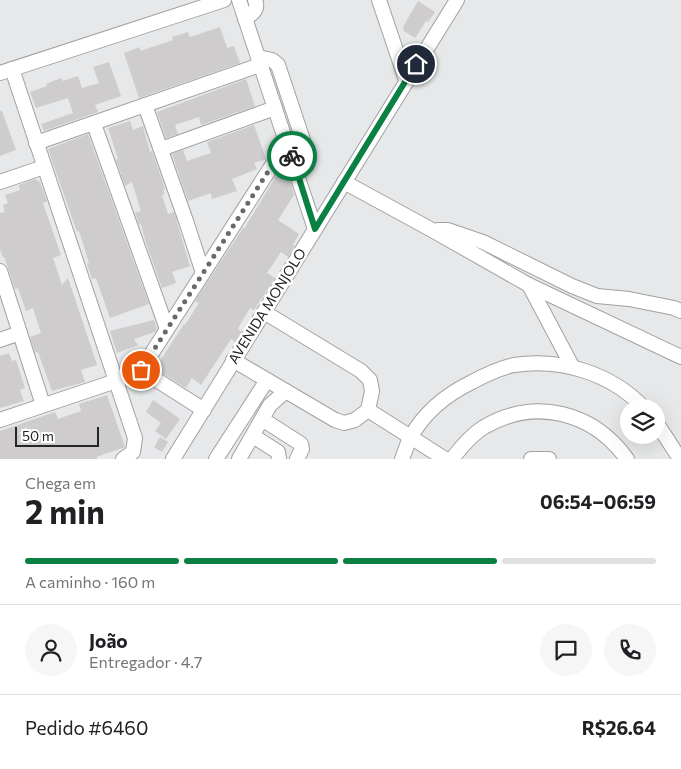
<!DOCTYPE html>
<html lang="pt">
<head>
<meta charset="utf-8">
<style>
  body { margin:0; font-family:Commissioner,sans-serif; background:#f6f6f6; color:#202124; height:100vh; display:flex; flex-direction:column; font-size:19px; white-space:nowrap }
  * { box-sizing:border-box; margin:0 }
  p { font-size:16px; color:#757577 }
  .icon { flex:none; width:28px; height:28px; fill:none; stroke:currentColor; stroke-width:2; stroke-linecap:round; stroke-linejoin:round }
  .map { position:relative; height:459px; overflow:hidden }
  .side { display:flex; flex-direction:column; background:#fff; flex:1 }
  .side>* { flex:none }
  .buttons { position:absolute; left:620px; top:399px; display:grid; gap:10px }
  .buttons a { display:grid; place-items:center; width:45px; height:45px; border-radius:50%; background:#fff; box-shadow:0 5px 20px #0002; font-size:25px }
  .scale { position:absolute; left:15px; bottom:12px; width:84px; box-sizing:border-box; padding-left:5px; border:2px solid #252526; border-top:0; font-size:14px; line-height:18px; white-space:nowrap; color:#252526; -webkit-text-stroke:4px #fff; paint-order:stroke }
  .pin { position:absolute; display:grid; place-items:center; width:42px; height:42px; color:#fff; margin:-21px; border:2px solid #fff; border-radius:50%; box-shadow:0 1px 5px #0007 }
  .courier { position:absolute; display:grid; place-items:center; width:50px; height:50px; margin:-25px; border:4px solid #0b8043; border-radius:50%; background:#fff; color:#222; box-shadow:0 1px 6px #0007 }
  .summary em { font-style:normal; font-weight:700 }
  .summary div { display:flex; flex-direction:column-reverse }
  .summary { display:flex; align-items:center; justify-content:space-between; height:85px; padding:0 25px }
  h1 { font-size:32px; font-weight:700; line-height:38px }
  .bar { display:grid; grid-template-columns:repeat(4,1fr); gap:8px 5px; align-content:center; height:60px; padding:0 25px }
  .bar i { height:6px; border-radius:4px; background:#e0e0e0 }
  .bar .active { background:#0b8043 }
  .bar p { grid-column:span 4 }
  .line { display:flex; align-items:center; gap:12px; padding:0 25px; border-top:1px solid #e0e0e0 }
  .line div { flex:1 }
  .round { display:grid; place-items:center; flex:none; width:52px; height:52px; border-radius:26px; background:#f6f6f6 }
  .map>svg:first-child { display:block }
  .building { fill:#cecccc }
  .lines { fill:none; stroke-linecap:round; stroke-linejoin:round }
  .minor-casing { stroke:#a0a1a2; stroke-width:16 }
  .minor { stroke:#fff; stroke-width:14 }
  .done { stroke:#69696a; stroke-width:5; stroke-dasharray:0 9 }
  .route { stroke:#0b8043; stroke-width:6 }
  .labels { text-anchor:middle; stroke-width:5; stroke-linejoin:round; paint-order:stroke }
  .street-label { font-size:14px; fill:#252526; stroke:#fff }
</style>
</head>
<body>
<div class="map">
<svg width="681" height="459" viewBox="0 0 681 459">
  <rect width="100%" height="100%" fill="#e7e8e9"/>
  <g class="building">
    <path d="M418,1L435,12L428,22L426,21L415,38L404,31L403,27Z"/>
    <path d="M220,27L227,48L234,46L240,63L139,98L124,53L140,47V51L173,40L172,37L188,32L190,37Z"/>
    <path d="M109,62L121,96L95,105L98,112L44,131L41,124L73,113L68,98L36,108L30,92L47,86L46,84L61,78L63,81L78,76L82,88L99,83L93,67Z"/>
    <path d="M246,79L255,106L201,125L199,117L175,125L178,134L166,138L157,112Z"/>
    <path d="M0,111H2L16,150L0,156Z"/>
    <path d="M130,121L133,130L143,126L150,152L152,151L165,189H163L165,194L162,195L168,214L174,212L190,266L172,272L176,283L162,288L146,243L141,224L139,225L135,213L141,211L132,182L125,186L116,160L118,159L108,128Z"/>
    <path d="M254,125L266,159L254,163L257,169L232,179L237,191L212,199L211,193L188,201L172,154L183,150L187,161L211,153L207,142Z"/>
    <path d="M88,134L149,304L110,318L96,278L92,279L87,264L89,263L79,231L77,232L48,149Z"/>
    <path d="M276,176L284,177L290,180L294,195L278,220L299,234L293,245L295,246L288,257L281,252L267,273L275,278L254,310L250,308L241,323L238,329L242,332L235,342L231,339L201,385L192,378L186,388L155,369L184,324L185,325L199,303L195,301L243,228L244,229Z"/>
    <path d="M35,179L40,182L47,202L43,203L61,255L53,258L62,285L68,278L97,365L81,370L85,382L52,391L38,352L35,353L30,337L41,333L33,308L26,311L18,288L15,289L4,256L3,258L0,249V213L5,212L3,205L8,203L5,195L20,190L19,185Z"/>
    <path d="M154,320L157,329L155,332L134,339L138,345L117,353L110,331Z"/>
    <path d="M9,353L12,361L16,360L25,388L20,390L24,401L0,408V356Z"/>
    <path d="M107,395L125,447L102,455L97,457V459H0V431L55,412L58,419L81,411L79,404Z"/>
    <path d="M153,400L180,419L166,439L155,431L161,423L146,412Z"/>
    <path d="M160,437L168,442L162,452L154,447Z"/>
  </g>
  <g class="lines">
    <g class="minor-casing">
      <g id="minor">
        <path d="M239,0L315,229"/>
        <path d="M379,0L406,80"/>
        <path d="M245,19C253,13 259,10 255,0"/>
        <path d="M258,57L272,60L278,65L309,158L307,165L297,172"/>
        <path d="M12,69L135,438L133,452L123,459"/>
        <path d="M0,73L224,0"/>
        <path d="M145,105L186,221L203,273"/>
        <path d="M94,124L167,329"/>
        <path d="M36,143L260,65"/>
        <path d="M161,149L275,108"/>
        <path d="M0,182L44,167"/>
        <path d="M344,182L432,230L529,285L681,357"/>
        <path d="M438,230H448L483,242L572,286L597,296L629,299L674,308L681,311"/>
        <path d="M0,271L43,405"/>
        <path d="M529,285L572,366"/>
        <path d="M0,340L20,333"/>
        <path d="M233,360L335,420L344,423L355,420L368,410L372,391L370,380L361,371L264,312"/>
        <path d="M141,370L204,410"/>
        <path d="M368,410L445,459"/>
        <path d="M262,419L301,444L302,449L297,459"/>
        <path d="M0,420L116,381L141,370L287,142"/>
        <path d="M656,422L680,459"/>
        <path d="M253,436L278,452L279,459"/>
        <path d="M173,459L457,0"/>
        <path d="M216,459L267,380"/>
        <path d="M239,459L270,405L286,391"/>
        <path d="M402,459C405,452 407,444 410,438C424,413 447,394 472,382C485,375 500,368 514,365C561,358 611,373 644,408"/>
        <path d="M452,459C461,447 471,435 484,427C536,397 593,412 627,459"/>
        <path d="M531,459H549"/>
      </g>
    </g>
    <use href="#minor" class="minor"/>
  </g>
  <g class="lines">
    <path class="done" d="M141,370L287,142L292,156"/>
    <path class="route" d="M292,156L315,229L416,64"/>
  </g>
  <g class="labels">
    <g class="street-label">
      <text transform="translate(267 306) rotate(-58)" y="5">AVENIDA MONJOLO</text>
    </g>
  </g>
</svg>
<div class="buttons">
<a><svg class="icon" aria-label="layers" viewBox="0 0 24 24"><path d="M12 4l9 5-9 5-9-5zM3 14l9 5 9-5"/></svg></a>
</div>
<div class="scale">50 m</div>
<div class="pin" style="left:141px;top:370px;background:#ea580c"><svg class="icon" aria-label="bag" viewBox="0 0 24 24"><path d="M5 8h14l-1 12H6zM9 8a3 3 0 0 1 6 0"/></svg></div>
<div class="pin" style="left:416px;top:64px;background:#1f2937"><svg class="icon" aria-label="home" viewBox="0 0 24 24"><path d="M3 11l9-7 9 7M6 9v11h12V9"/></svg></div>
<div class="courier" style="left:292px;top:156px"><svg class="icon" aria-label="bike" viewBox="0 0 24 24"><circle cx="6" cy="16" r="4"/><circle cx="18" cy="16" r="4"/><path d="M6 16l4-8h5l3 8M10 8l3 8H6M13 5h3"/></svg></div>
</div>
<section class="side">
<div class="summary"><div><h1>2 min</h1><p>Chega em</p></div><em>06:54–06:59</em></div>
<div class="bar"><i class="active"></i><i class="active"></i><i class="active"></i><i></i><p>A caminho · 160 m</p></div>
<div class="line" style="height:90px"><a class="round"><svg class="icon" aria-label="person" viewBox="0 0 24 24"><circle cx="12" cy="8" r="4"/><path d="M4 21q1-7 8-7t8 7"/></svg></a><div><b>João</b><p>Entregador · 4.7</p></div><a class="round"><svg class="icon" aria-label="chat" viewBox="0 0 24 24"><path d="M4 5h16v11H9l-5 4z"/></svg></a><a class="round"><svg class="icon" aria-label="phone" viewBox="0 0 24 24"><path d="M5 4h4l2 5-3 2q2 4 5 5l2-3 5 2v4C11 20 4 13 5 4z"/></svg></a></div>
<div class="line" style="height:65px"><div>Pedido #6460</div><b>R$26.64</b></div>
</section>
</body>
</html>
